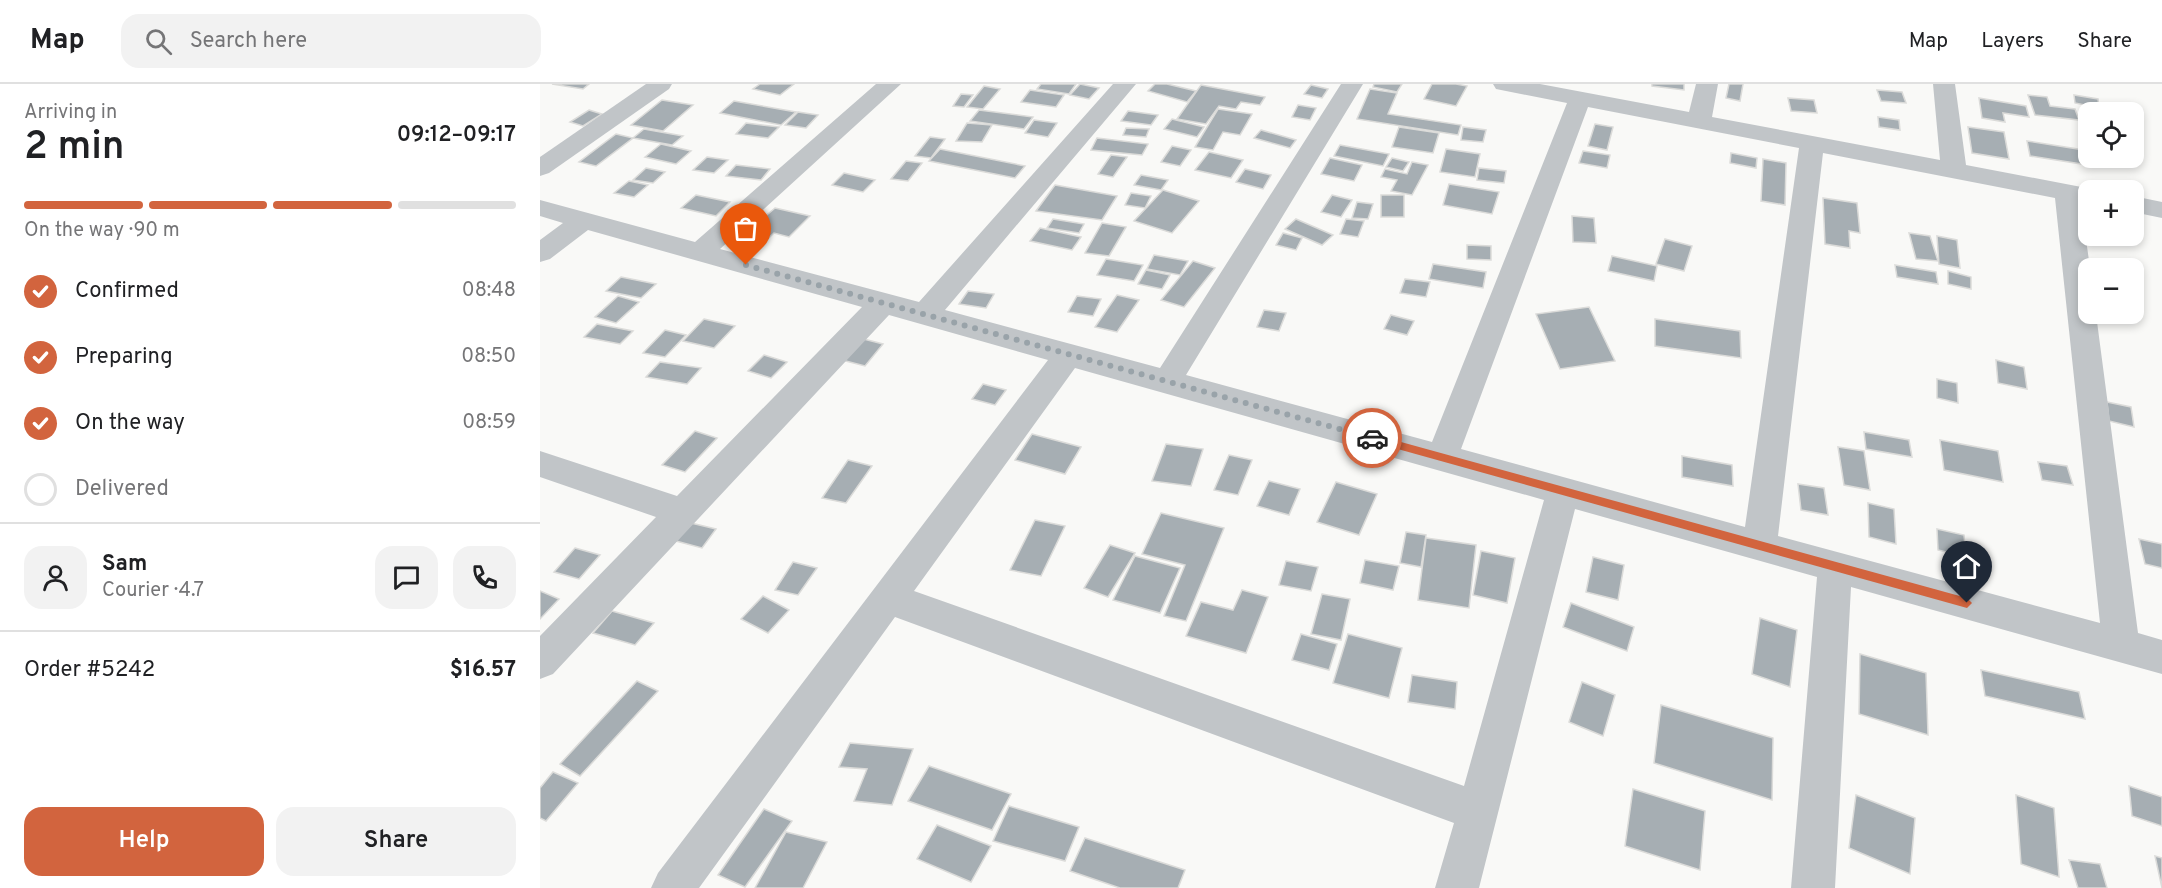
<!DOCTYPE html>
<html lang="en">
<head>
<meta charset="utf-8">
<style>
  body { margin:0; font-family:Overpass,sans-serif; background:#f2f2f2; color:#202124; height:100vh; display:flex; flex-direction:column; font-size:22px; white-space:nowrap }
  * { box-sizing:border-box; margin:0 }
  p { font-size:20px; color:#757577 }
  .icon { flex:none; width:33px; height:33px; fill:none; stroke:currentColor; stroke-width:2; stroke-linecap:round; stroke-linejoin:round }
  .map { position:relative; flex:1; overflow:hidden }
  .drawer { display:flex; flex-direction:column; background:#fff; width:540px }
  .drawer>* { flex:none }
  .buttons { position:absolute; left:1538px; top:18px; display:grid; gap:12px }
  .buttons a { display:grid; place-items:center; width:66px; height:66px; border-radius:12px; background:#fff; box-shadow:0 3px 9px #0003; font-size:30px }
  .pin { position:absolute; display:grid; place-items:center; width:51px; height:51px; color:#fff; margin:-62px -26px; border-radius:50% 50% 50% 0; rotate:-45deg; box-shadow:0 0 6px #0007 }
  .pin .icon { rotate:45deg }
  .courier { position:absolute; display:grid; place-items:center; width:60px; height:60px; margin:-30px; border:4px solid #d2643e; border-radius:50%; background:#fff; color:#222; box-shadow:0 2px 8px #0007 }
  .head em { font-style:normal; font-weight:600 }
  .head div { display:flex; flex-direction:column-reverse }
  .head { display:flex; align-items:center; justify-content:space-between; height:102px; padding:0 24px }
  h1 { font-size:39px; font-weight:600; line-height:45px }
  .bar { display:grid; grid-template-columns:repeat(4,1fr); gap:9px 6px; align-content:center; height:72px; padding:0 24px }
  .bar i { height:8px; border-radius:4px; background:#e0e0e0 }
  .bar .active { background:#d2643e }
  .bar p { grid-column:span 4 }
  .line { display:flex; align-items:center; gap:15px; padding:0 24px; border-top:2px solid #e0e0e0 }
  .line div { flex:1 }
  .round { display:grid; place-items:center; flex:none; width:63px; height:63px; border-radius:18px; background:#f2f2f2 }
  ol { padding:0 24px; list-style:none }
  li { display:flex; align-items:center; gap:18px; height:66px }
  li p { margin-inline-start:auto }
  li .icon { padding:6px; border-radius:50%; background:#d2643e; color:#fff; stroke-width:4 }
  li:last-child { color:#757577 }
  li i { width:33px; height:33px; border:3px solid #e0e0e0; border-radius:50% }
  .cta { display:flex; gap:12px; margin-top:auto; padding:12px 24px }
  .cta a { flex:1; height:69px; border-radius:18px; background:#d2643e; color:#fff; font-size:24px; font-weight:600; line-height:69px; text-align:center }
  .cta a+a { background:#f2f2f2; color:#202124 }
  header { display:flex; align-items:center; gap:36px; box-sizing:border-box; height:84px; padding:0 30px; background:#fff; border-bottom:2px solid #e0e0e0 }
  header strong { font-size:28px }
  nav { display:flex; gap:33px; margin-inline-start:auto; font-size:21px }
  .search { width:420px; height:54px; background:#f2f2f2; display:flex; align-items:center; gap:15px; box-sizing:border-box; padding:0 21px; border-radius:18px; color:#757577; font-size:22px }
  main { display:flex; flex:1; min-height:0 }
  .map>svg:first-child { display:block }
  .building { fill:#a6aeb3; stroke:#dbdbd9; stroke-width:1.5 }
  .lines { fill:none; stroke-linecap:round; stroke-linejoin:round }
  .minor { fill:#c1c5c8; fill-rule:evenodd }
  .route { fill:#d2643e }
  .done { stroke:#99a3a9; stroke-width:6; stroke-dasharray:0 10.8 }
</style>
</head>
<body>
<header>
<strong>Map</strong>
<div class="search"><svg class="icon" aria-label="search" viewBox="0 0 24 24"><circle cx="10" cy="10" r="6"/><path d="M15 15l6 6"/></svg>Search here</div>
<nav><a>Map</a><a>Layers</a><a>Share</a></nav>
</header>
<main>
<section class="drawer">
<div class="head"><div><h1>2 min</h1><p>Arriving in</p></div><em>09:12–09:17</em></div>
<div class="bar"><i class="active"></i><i class="active"></i><i class="active"></i><i></i><p>On the way · 90 m</p></div>
<ol>
<li><svg class="icon" aria-label="check" viewBox="0 0 24 24"><path d="M5 12l5 5 9-10"/></svg>Confirmed<p>08:48</p></li>
<li><svg class="icon" aria-label="check" viewBox="0 0 24 24"><path d="M5 12l5 5 9-10"/></svg>Preparing<p>08:50</p></li>
<li><svg class="icon" aria-label="check" viewBox="0 0 24 24"><path d="M5 12l5 5 9-10"/></svg>On the way<p>08:59</p></li>
<li><i></i>Delivered</li>
</ol>
<div class="line" style="height:108px"><a class="round"><svg class="icon" aria-label="person" viewBox="0 0 24 24"><circle cx="12" cy="8" r="4"/><path d="M4 21q1-7 8-7t8 7"/></svg></a><div><b>Sam</b><p>Courier · 4.7</p></div><a class="round"><svg class="icon" aria-label="chat" viewBox="0 0 24 24"><path d="M4 5h16v11H9l-5 4z"/></svg></a><a class="round"><svg class="icon" aria-label="phone" viewBox="0 0 24 24"><path d="M5 4h4l2 5-3 2q2 4 5 5l2-3 5 2v4C11 20 4 13 5 4z"/></svg></a></div>
<div class="line" style="height:78px"><div>Order #5242</div><b>$16.57</b></div>
<div class="cta"><a>Help</a><a>Share</a></div>
</section>
<div class="map">
<svg width="1622" height="804" viewBox="0 0 1622 804">
  <rect width="100%" height="100%" fill="#f9f9f7"/>
  <g class="building">
    <path d="M12,0H49L43,5Z"/>
    <path d="M220,0H254L240,11L213,5Z"/>
    <path d="M501,0H536L529,10L497,5Z"/>
    <path d="M540,0L559,4L549,15L530,11Z"/>
    <path d="M615,0H627L656,7L647,18L608,7Z"/>
    <path d="M834,0H862L857,8L833,3Z"/>
    <path d="M892,0H916L927,2L916,22L884,15Z"/>
    <path d="M1112,0H1144V6L1112,2Z"/>
    <path d="M1189,0H1203L1200,17L1186,14Z"/>
    <path d="M661,1L725,13L720,21L701,18L696,25L679,22L666,40L637,35Z"/>
    <path d="M771,1L788,5L782,14L764,10Z"/>
    <path d="M444,2L460,5L443,25L427,23Z"/>
    <path d="M830,5L857,9L848,30L921,41L918,51L817,35Z"/>
    <path d="M490,6L524,11L516,23L481,18Z"/>
    <path d="M1337,6L1362,8L1366,19L1341,17Z"/>
    <path d="M421,10L433,11L424,23L413,22Z"/>
    <path d="M1488,11L1507,13L1510,22L1535,25L1539,36L1495,31Z"/>
    <path d="M1534,11L1558,15L1559,24L1535,19Z"/>
    <path d="M1248,14L1274,16L1277,29L1251,27Z"/>
    <path d="M1439,14L1486,22L1489,33L1463,29L1465,38L1442,34Z"/>
    <path d="M122,16L153,21L123,47L91,41Z"/>
    <path d="M194,17L256,28L241,41L180,29Z"/>
    <path d="M758,21L776,24L770,36L752,33Z"/>
    <path d="M678,25L712,30L700,51L683,48L673,66L655,63Z"/>
    <path d="M49,26L62,30L43,42L30,38Z"/>
    <path d="M439,26L493,33L484,45L430,37Z"/>
    <path d="M588,27L618,31L611,41L581,37Z"/>
    <path d="M258,28L278,31L266,44L245,41Z"/>
    <path d="M1338,33L1359,36L1360,46L1339,43Z"/>
    <path d="M632,35L664,43L657,53L624,45Z"/>
    <path d="M494,36L517,39L508,53L485,49Z"/>
    <path d="M206,39L239,43L228,54L196,50Z"/>
    <path d="M427,39L452,41L442,58L416,57Z"/>
    <path d="M1055,40L1073,43L1067,66L1048,62Z"/>
    <path d="M859,43L899,49L893,69L852,63Z"/>
    <path d="M923,43L946,46L943,58L921,56Z"/>
    <path d="M1428,43L1464,48L1469,75L1432,69Z"/>
    <path d="M586,44L609,45L606,53L583,51Z"/>
    <path d="M104,45L143,52L132,61L93,54Z"/>
    <path d="M721,46L756,56L750,64L714,54Z"/>
    <path d="M76,50L93,54L56,82L39,78Z"/>
    <path d="M390,53L405,55L391,74L375,72Z"/>
    <path d="M557,54L608,60L602,71L551,66Z"/>
    <path d="M1487,57L1544,66L1548,81L1490,72Z"/>
    <path d="M121,60L151,67L136,80L105,73Z"/>
    <path d="M800,61L849,70L843,82L794,72Z"/>
    <path d="M632,62L651,66L640,82L621,78Z"/>
    <path d="M400,65L485,82L475,94L389,77Z"/>
    <path d="M906,65L940,70L935,93L900,88Z"/>
    <path d="M1043,67L1070,71L1067,84L1039,79Z"/>
    <path d="M669,68L703,76L691,94L655,86Z"/>
    <path d="M1191,69L1217,74L1216,84L1190,79Z"/>
    <path d="M571,71L587,73L573,93L558,90Z"/>
    <path d="M167,73L188,76L174,89L153,86Z"/>
    <path d="M790,74L822,81L814,97L781,90Z"/>
    <path d="M852,74L869,78L863,87L846,83Z"/>
    <path d="M1223,75L1246,79L1245,121L1221,117Z"/>
    <path d="M366,77L382,79L368,97L351,95Z"/>
    <path d="M872,78L888,81L872,111L851,107L857,96L841,93L845,85L867,90Z"/>
    <path d="M196,81L230,85L221,96L186,92Z"/>
    <path d="M106,84L125,88L113,99L93,96Z"/>
    <path d="M939,84L966,87L964,99L937,96Z"/>
    <path d="M705,85L731,91L723,105L696,98Z"/>
    <path d="M304,89L335,96L323,108L292,101Z"/>
    <path d="M601,91L628,96L621,106L594,101Z"/>
    <path d="M89,97L108,101L94,113L74,109Z"/>
    <path d="M909,100L959,108L952,130L903,121Z"/>
    <path d="M515,101L577,112L562,136L496,127Z"/>
    <path d="M623,106L659,117L632,149L594,137Z"/>
    <path d="M591,109L611,112L605,124L585,121Z"/>
    <path d="M156,111L190,118L176,132L141,124Z"/>
    <path d="M792,111L812,116L801,133L781,128Z"/>
    <rect x="841" y="111" width="23" height="22"/>
    <path d="M1283,114L1317,119L1320,149L1309,147L1310,164L1285,160Z"/>
    <path d="M817,118L833,120L828,135L812,134Z"/>
    <path d="M235,124L270,132L249,153L234,149L219,163L196,157Z"/>
    <path d="M1032,132L1054,134L1056,159L1033,158Z"/>
    <path d="M513,135L544,140L539,149L507,144Z"/>
    <path d="M756,135L793,151L782,161L745,145Z"/>
    <path d="M806,135L824,137L818,153L800,150Z"/>
    <path d="M562,139L586,143L569,172L545,169Z"/>
    <path d="M500,144L541,153L532,166L490,157Z"/>
    <path d="M743,149L762,154L756,166L736,161Z"/>
    <path d="M1369,149L1390,152L1398,177L1376,175Z"/>
    <path d="M1397,152L1417,156L1420,184L1399,180Z"/>
    <path d="M1125,155L1152,162L1144,187L1116,180Z"/>
    <path d="M927,161L951,162V176L927,175Z"/>
    <path d="M614,171L648,177L640,191L607,185Z"/>
    <path d="M1072,172L1117,182L1114,197L1068,187Z"/>
    <path d="M566,175L603,181L594,197L557,191Z"/>
    <path d="M653,177L675,184L644,223L621,216Z"/>
    <path d="M893,180L946,188L943,204L889,195Z"/>
    <path d="M1355,181L1396,188L1398,200L1357,193Z"/>
    <path d="M606,186L630,191L622,205L598,200Z"/>
    <path d="M1408,187L1431,193V205L1408,200Z"/>
    <path d="M81,193L116,200L101,214L66,207Z"/>
    <path d="M865,195L890,198L886,213L860,209Z"/>
    <path d="M428,207L454,210L446,224L419,220Z"/>
    <path d="M577,211L599,216L577,248L555,243Z"/>
    <path d="M78,212L99,218L76,239L55,233Z"/>
    <path d="M537,212L561,215L553,232L528,228Z"/>
    <path d="M1049,223L1075,277L1020,285L996,230Z"/>
    <path d="M724,226L746,229L739,247L717,243Z"/>
    <path d="M851,231L874,237L867,251L844,245Z"/>
    <path d="M164,235L195,242L174,264L143,257Z"/>
    <path d="M1115,235L1200,247L1201,274L1115,262Z"/>
    <path d="M57,240L93,247L80,260L44,253Z"/>
    <path d="M125,246L146,251L125,273L103,269Z"/>
    <path d="M316,253L343,260L325,282L298,275Z"/>
    <path d="M224,271L247,278L231,294L208,287Z"/>
    <path d="M1456,276L1484,283L1487,305L1458,299Z"/>
    <path d="M120,278L161,284L147,300L106,293Z"/>
    <path d="M1397,295L1417,299L1418,319L1397,314Z"/>
    <path d="M443,300L466,306L455,321L432,315Z"/>
    <path d="M1567,318L1591,323L1594,343L1569,337Z"/>
    <path d="M155,347L177,354L145,388L122,381Z"/>
    <path d="M1324,348L1369,356L1372,373L1326,365Z"/>
    <path d="M492,350L541,363L525,390L475,376Z"/>
    <path d="M1400,356L1458,367L1463,398L1404,386Z"/>
    <path d="M626,360L663,365L651,402L612,397Z"/>
    <path d="M1298,363L1324,367L1330,406L1304,401Z"/>
    <path d="M689,371L712,376L698,411L674,406Z"/>
    <path d="M1142,372L1192,381L1193,402L1142,393Z"/>
    <path d="M308,376L332,382L306,419L282,414Z"/>
    <path d="M1498,378L1527,382L1533,401L1502,396Z"/>
    <path d="M729,397L760,405L749,431L717,422Z"/>
    <path d="M796,398L837,410L819,451L777,438Z"/>
    <path d="M1258,400L1284,404L1288,431L1261,426Z"/>
    <path d="M1328,419L1354,425L1356,460L1329,453Z"/>
    <path d="M621,429L684,444L646,537L624,532L645,481L602,470Z"/>
    <path d="M495,436L525,442L501,492L470,486Z"/>
    <path d="M151,439L176,445L162,464L136,457Z"/>
    <path d="M1397,445L1424,451L1426,473L1398,466Z"/>
    <path d="M866,448L886,451L881,483L860,479Z"/>
    <path d="M886,454L936,461L929,524L878,516Z"/>
    <path d="M1599,455L1622,460V484L1605,480Z"/>
    <path d="M570,461L595,469L568,513L544,504Z"/>
    <path d="M35,464L60,471L39,495L14,488Z"/>
    <path d="M941,467L975,474L967,519L933,511Z"/>
    <path d="M595,472L640,484L620,529L573,516Z"/>
    <path d="M1053,473L1084,481L1078,516L1046,508Z"/>
    <path d="M825,476L859,482L853,506L820,499Z"/>
    <path d="M746,477L778,483L771,507L739,501Z"/>
    <path d="M253,478L277,484L258,511L235,506Z"/>
    <path d="M702,506L728,513L706,569L646,552L661,518L693,526Z"/>
    <path d="M0,507L19,515L0,535Z"/>
    <path d="M782,510L810,515L801,556L771,550Z"/>
    <path d="M223,512L249,526L228,549L201,535Z"/>
    <path d="M1031,519L1094,543L1087,567L1023,543Z"/>
    <path d="M72,527L114,539L95,561L53,549Z"/>
    <path d="M1220,534L1257,546L1250,603L1212,590Z"/>
    <path d="M761,550L797,560L789,586L752,576Z"/>
    <path d="M808,550L862,564L849,614L793,599Z"/>
    <path d="M1320,570L1386,589L1388,651L1319,630Z"/>
    <path d="M1441,586L1539,608L1545,635L1445,612Z"/>
    <path d="M872,591L917,598L915,625L868,618Z"/>
    <path d="M97,597L118,607L40,692L20,680Z"/>
    <path d="M1042,598L1075,611L1063,652L1029,638Z"/>
    <path d="M1121,621L1233,654L1232,716L1114,679Z"/>
    <path d="M310,659L373,665L352,721L314,717L327,685L299,683Z"/>
    <path d="M389,682L471,710L452,746L368,717Z"/>
    <path d="M13,688L38,699L6,737L0,734V704Z"/>
    <path d="M1589,702L1622,713V742L1592,732Z"/>
    <path d="M1093,705L1165,727L1160,786L1085,762Z"/>
    <path d="M1316,711L1375,734L1370,790L1309,764Z"/>
    <path d="M1476,711L1514,724L1519,793L1481,780Z"/>
    <path d="M469,722L539,743L525,777L453,757Z"/>
    <path d="M224,725L252,737L205,803L178,791Z"/>
    <path d="M397,741L451,762L431,798L377,775Z"/>
    <path d="M246,748L287,758L263,804H215Z"/>
    <path d="M545,754L645,786L638,804H580L530,787Z"/>
    <path d="M1615,772L1622,774V804Z"/>
    <path d="M1529,776L1560,780L1567,804H1538Z"/>
  </g>
  <g class="lines">
    <g class="minor">
      <path d="M106,0H132L129,5L9,89L0,92V73Z"/>
      <path d="M336,0H361L180,165L379,218L573,0H596L405,226L620,284L801,0H823L646,291L892,358L1027,19L956,5L953,0H1000L1149,28L1156,0H1178L1172,33L1400,76L1393,0H1415L1426,81L1557,106H1548V120L1541,119L1550,184H1548V230H1556L1598,549L1622,556V590L1311,503L1295,804H1251L1277,493L1035,425L939,804H895L914,739L355,533L159,804H111L118,789L508,276L349,231L13,590L0,595V552L116,433L0,393V367L137,412L322,223L48,146L10,175L0,178V156L23,139L0,132V116L155,158ZM1048,23L1259,64L1205,443L921,365ZM1283,69L1515,114L1560,539L1238,452ZM535,284L1004,416L924,702L374,507Z"/>
      <path d="M1593,112L1622,118V134L1593,128Z"/>
    </g>
  </g>
  <path class="route" d="M832,350L1427,514L1432,519L1427,524L829,357V351Z"/>
  <g class="lines">
    <path class="done" d="M206,181L832,354"/>
  </g>
</svg>
<div class="buttons">
<a><svg class="icon" aria-label="locate" viewBox="0 0 24 24"><circle cx="12" cy="12" r="6"/><path d="M12 2v4M12 18v4M2 12h4M18 12h4"/></svg></a>
<a>+</a>
<a>−</a>
</div>
<div class="pin" style="left:206px;top:181px;background:#ea580c"><svg class="icon" aria-label="bag" viewBox="0 0 24 24"><path d="M5 8h14l-1 12H6zM9 8a3 3 0 0 1 6 0"/></svg></div>
<div class="pin" style="left:1427px;top:519px;background:#1f2937"><svg class="icon" aria-label="home" viewBox="0 0 24 24"><path d="M3 11l9-7 9 7M6 9v11h12V9"/></svg></div>
<div class="courier" style="left:832px;top:354px"><svg class="icon" aria-label="car" viewBox="0 0 24 24"><path d="M5 17H2v-5l4-1 3-4h7l3 4 3 1v5h-3M9 17h6M6 11h13"/><circle cx="7" cy="17" r="2"/><circle cx="17" cy="17" r="2"/></svg></div>
</div>
</main>
</body>
</html>
